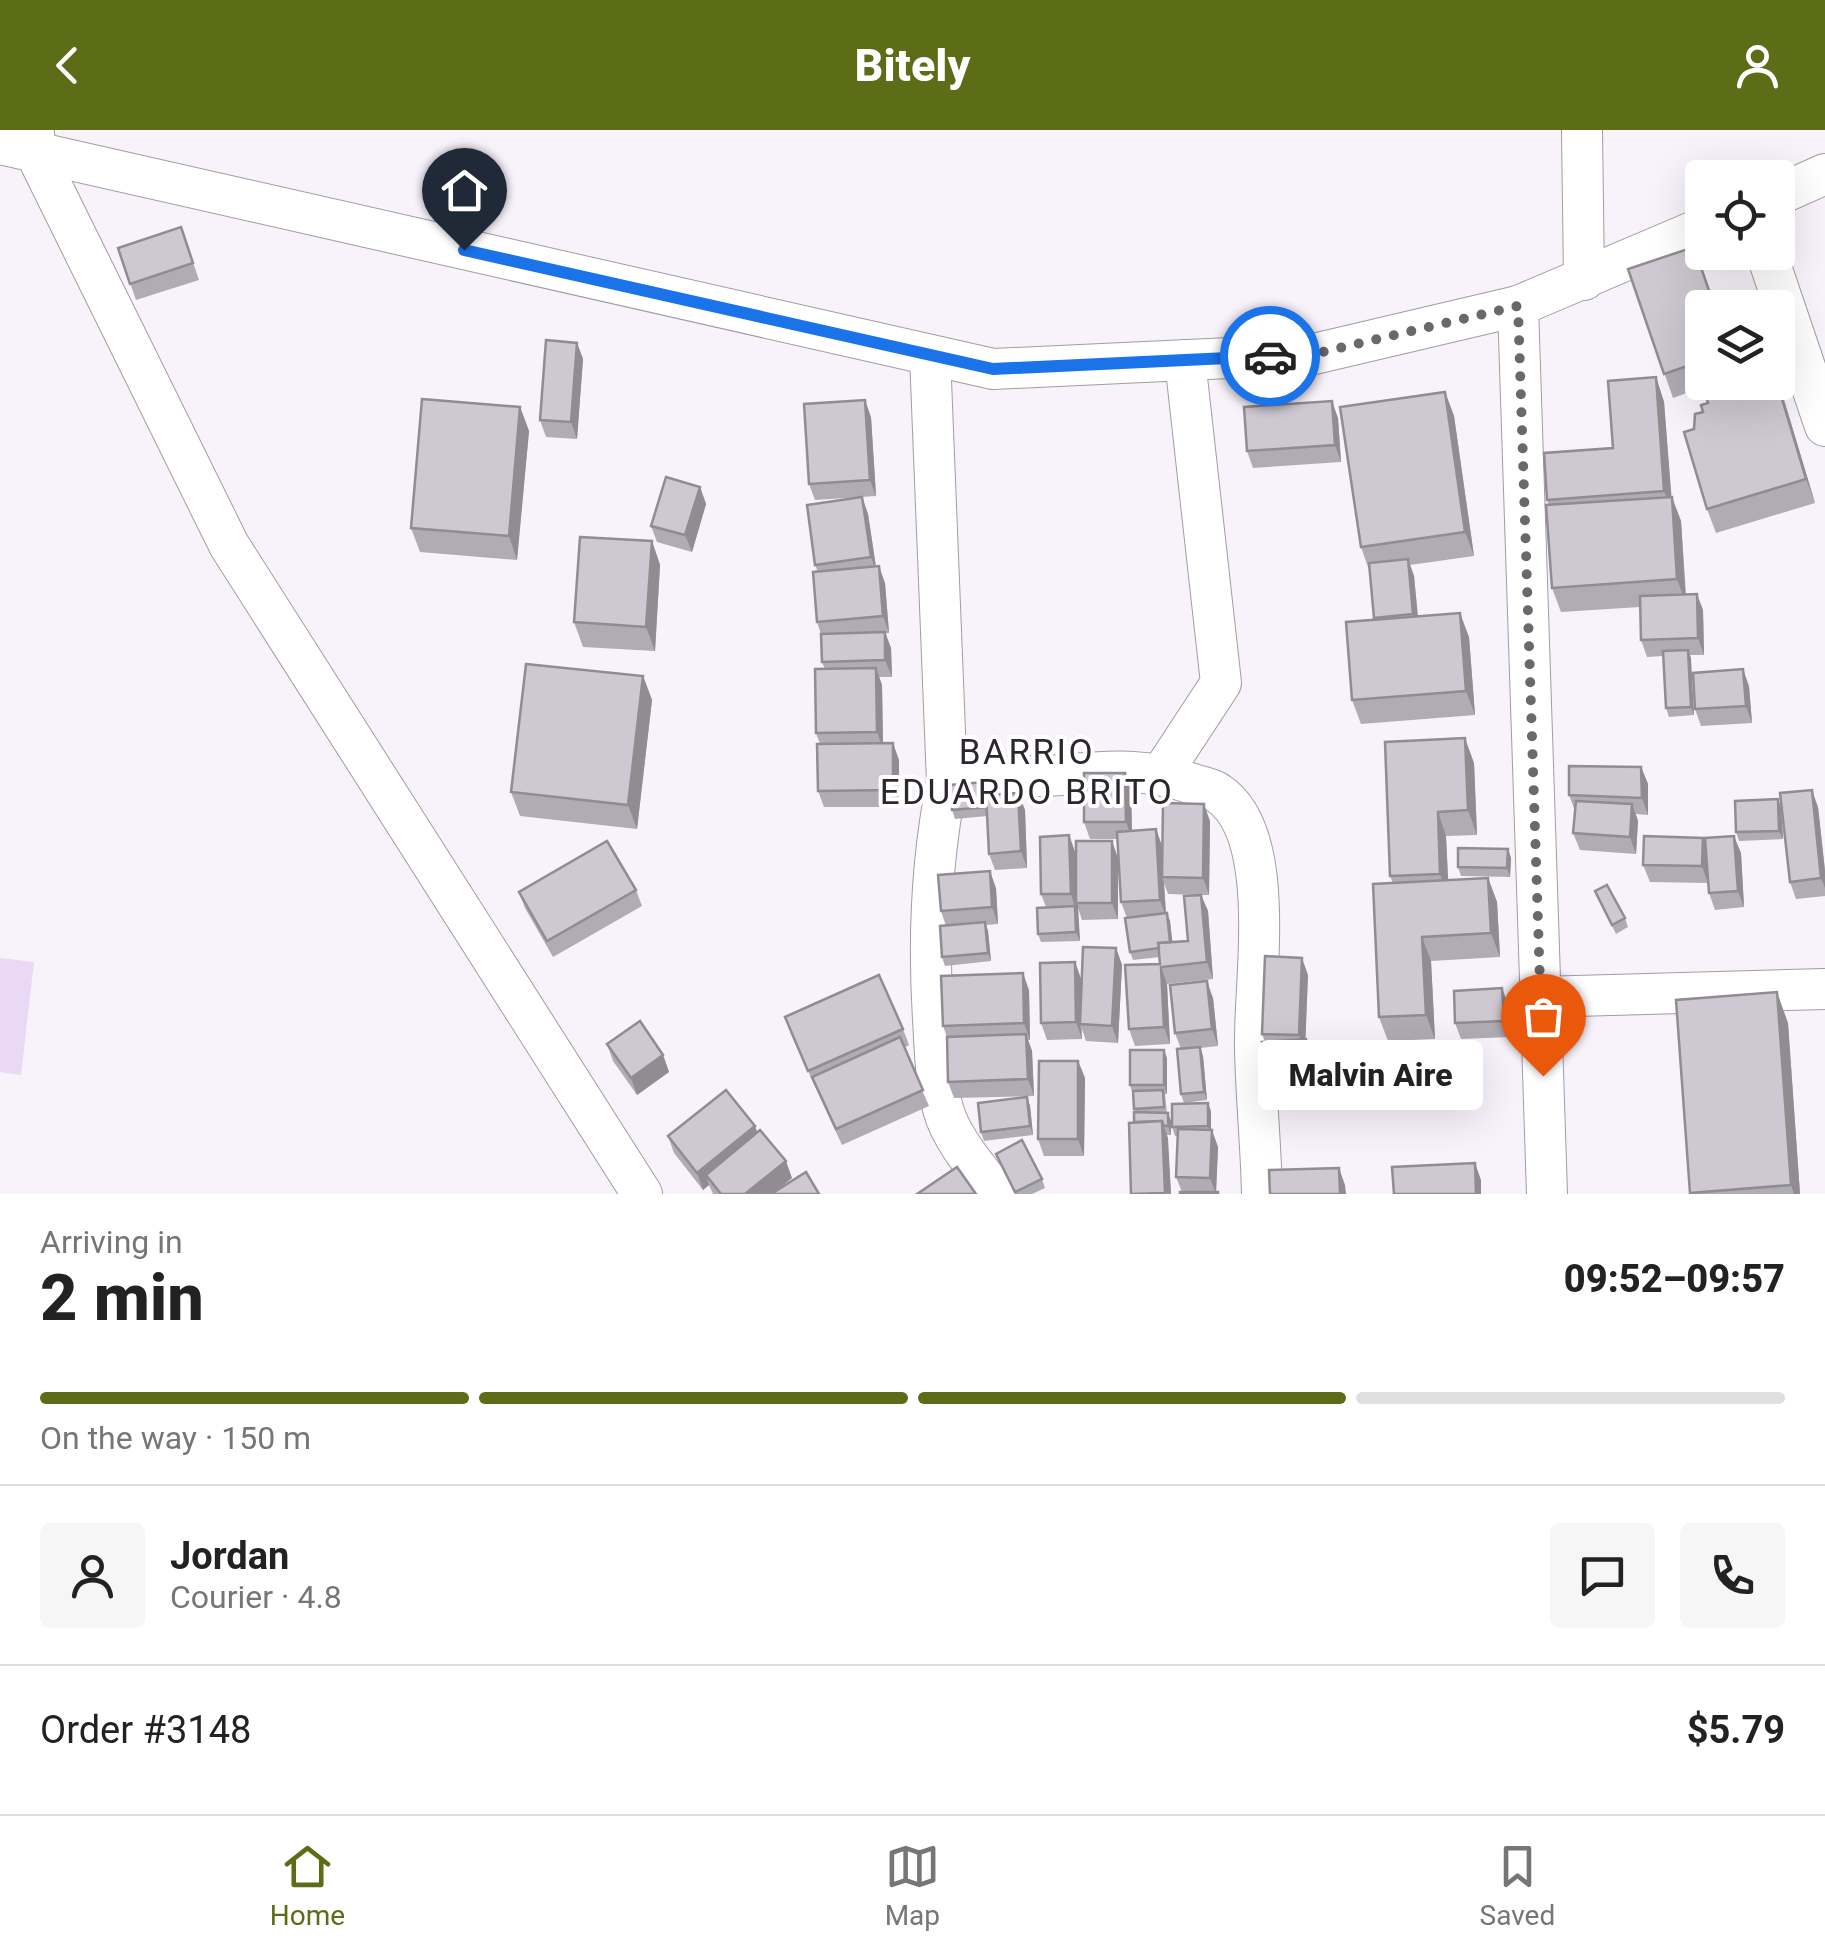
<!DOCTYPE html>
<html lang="en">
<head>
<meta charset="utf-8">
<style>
  body { margin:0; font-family:Roboto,sans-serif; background:#f6f6f6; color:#222; height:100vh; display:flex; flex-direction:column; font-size:38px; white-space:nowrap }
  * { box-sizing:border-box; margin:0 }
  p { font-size:32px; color:#767676 }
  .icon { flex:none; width:55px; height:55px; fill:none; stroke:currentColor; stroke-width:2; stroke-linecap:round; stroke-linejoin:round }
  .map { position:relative; height:1064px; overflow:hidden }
  .side { display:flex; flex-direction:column; background:#fff; flex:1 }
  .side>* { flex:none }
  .controls { position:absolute; left:1685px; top:30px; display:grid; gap:20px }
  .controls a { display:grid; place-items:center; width:110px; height:110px; border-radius:10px; background:#fff; box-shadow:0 10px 40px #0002; font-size:50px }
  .pin { position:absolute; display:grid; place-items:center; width:85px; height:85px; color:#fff; margin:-102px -42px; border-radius:50% 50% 50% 0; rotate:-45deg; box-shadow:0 0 10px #0007 }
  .pin .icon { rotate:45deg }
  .courier { position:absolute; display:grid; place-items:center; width:100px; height:100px; margin:-50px; border:8px solid #1a73e8; border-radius:50%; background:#fff; color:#222; box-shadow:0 2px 12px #0007 }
  .bubble { position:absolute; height:70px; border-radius:10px; background:#fff; box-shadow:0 10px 40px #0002; font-size:32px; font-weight:800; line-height:70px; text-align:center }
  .summary em { font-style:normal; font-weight:800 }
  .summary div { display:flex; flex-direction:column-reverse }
  .summary { display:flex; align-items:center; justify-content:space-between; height:170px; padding:0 40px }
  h1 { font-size:65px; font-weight:800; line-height:75px }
  .bar { display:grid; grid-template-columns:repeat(4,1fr); gap:15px 10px; align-content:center; height:120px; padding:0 40px }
  .bar i { height:12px; border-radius:8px; background:#e0e0e0 }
  .bar .on { background:#5d6c16 }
  .bar p { grid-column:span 4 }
  .line { display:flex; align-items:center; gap:25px; padding:0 40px; border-top:2px solid #e0e0e0 }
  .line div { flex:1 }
  .round { display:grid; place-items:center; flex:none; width:105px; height:105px; border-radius:10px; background:#f6f6f6 }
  header { display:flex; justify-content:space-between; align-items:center; height:130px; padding:0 40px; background:#5d6c16; color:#fff; font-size:45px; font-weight:800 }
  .tab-bar { display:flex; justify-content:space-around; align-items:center; height:140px; border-top:2px solid #e0e0e0; background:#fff; font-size:28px; color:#767676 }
  .tab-bar a { display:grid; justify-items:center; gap:5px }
  .tab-bar .on { color:#5d6c16 }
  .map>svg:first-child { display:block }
  .green { fill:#ead9f4 }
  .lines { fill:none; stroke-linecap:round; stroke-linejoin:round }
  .minor-casing { stroke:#a19ca4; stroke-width:42 }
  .minor { stroke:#fff; stroke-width:40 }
  .wall { fill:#b0acb4; fill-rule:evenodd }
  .shaded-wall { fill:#908c92 }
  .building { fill:#cdc8d1; stroke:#908c92; stroke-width:2.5 }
  .done { stroke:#6b686d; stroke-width:10; stroke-dasharray:0 18 }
  .route { stroke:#1a73e8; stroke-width:12 }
  .labels { text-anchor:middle; stroke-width:8; stroke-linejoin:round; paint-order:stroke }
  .neighbourhood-label { font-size:35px; letter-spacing:2.5px; fill:#2c272e; stroke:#fff }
</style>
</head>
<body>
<header><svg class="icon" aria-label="back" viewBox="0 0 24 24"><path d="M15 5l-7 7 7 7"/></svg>Bitely<svg class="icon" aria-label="person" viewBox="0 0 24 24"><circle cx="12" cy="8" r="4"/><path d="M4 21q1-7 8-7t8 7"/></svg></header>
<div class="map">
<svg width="1825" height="1064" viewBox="0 0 1825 1064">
  <rect width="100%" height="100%" fill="#f8f2fb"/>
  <path class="green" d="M0,828L34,832L21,945L0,942Z"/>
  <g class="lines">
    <g class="minor-casing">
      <g id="minor">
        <path d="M1582,0L1584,150"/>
        <path d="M34,4L36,24L229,415L642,1064"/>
        <path d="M0,14L993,239L1314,224L1518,176L1702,98"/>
        <path d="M1778,65L1825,44"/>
        <path d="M1766,122L1825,296"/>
        <path d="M1518,176L1547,1064"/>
        <path d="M930,225L947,652C931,731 928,809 933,889C935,921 935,958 946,988C956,1014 980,1043 998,1064"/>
        <path d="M1162,643L1221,553L1185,230"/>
        <path d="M947,652C984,644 1023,648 1061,645C1113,640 1147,638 1196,655C1203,657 1213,659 1218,663C1280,704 1253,854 1255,919C1256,967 1261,1016 1262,1064"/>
        <path d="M1540,867L1825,859"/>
      </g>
    </g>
    <use href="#minor" class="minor"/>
  </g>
  <g class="wall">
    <path d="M181,97L199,150L136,170L118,118Z"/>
    <path d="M1628,139L1702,178V252H1778V250L1815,373L1716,403L1707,379L1694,299L1708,273L1703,257L1673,268Z"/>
    <path d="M577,213L583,229L577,309L546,307L540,290Z"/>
    <path d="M1656,247L1664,272L1671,367L1681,391L1686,464L1703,480L1704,525H1690L1694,585L1669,587L1666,578L1663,526L1647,527L1641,510L1640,477L1561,482L1552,458L1549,375L1547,370L1613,318Z"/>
    <path d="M1445,262L1454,286L1474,426L1410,435L1414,446L1418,486L1469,507L1475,585L1361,594L1352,570L1375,490L1369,440L1361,417Z"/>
    <path d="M520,277L529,301L517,430L420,422L411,398Z"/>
    <path d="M871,287L876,366L815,370L809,354Z"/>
    <path d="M1338,288L1341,332L1253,338L1247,321Z"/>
    <path d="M700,357L706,374L692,422L657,412L651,396Z"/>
    <path d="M862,367L868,384L876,437L885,453L889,503H885L891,518L892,547H879L882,555L883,614L899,630V677H824L818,661L820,614L816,603L825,539L822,532L821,504L817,492L818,442L815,435Z"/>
    <path d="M652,411L660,435L655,521L583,517L574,492Z"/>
    <path d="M643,546L652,570L637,699L520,686L511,662Z"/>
    <path d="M1749,556L1752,593L1701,596L1695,579Z"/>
    <path d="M1474,633L1477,705L1446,706L1448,750L1488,748L1497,772L1500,827L1431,831L1435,909L1388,911L1379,887L1393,753L1390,746Z"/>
    <path d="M1641,637L1648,654V685L1636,684L1638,691L1636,724L1580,720L1573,703L1575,681L1569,665Z"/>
    <path d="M1131,659L1132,701L1156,699L1162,716L1210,691L1209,765H1201L1208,781L1213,849L1167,854L1170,914L1135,916L1129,899L1160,834V827L1133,830L1130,822L1127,788L1121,772L1118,709H1090L1084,692ZM1164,753L1168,764L1198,765L1188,811L1172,812L1170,791L1166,783Z"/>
    <path d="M987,660V665L1018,663L1025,680L1027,738L995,740L989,724L987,686L955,689L952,680Z"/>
    <path d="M1778,669L1781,678L1783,709L1739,711L1736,702Z"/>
    <path d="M1818,677L1825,741V766L1796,769L1790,752Z"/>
    <path d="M1069,705L1075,722L1118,728V789L1082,790L1077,775L1080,811L1041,812L1038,804L1046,777L1041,764Z"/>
    <path d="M1703,708L1705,713L1741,723L1744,777L1715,780L1709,763L1708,753L1650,752L1643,735Z"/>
    <path d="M1508,719L1511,728L1510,747L1461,746L1458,737Z"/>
    <path d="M996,758L998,794L986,795L988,801L991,831L945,836L942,827L946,796L941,781Z"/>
    <path d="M636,760L642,776L553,827L525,778L519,762Z"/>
    <path d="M1595,761L1625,788L1628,797L1616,804Z"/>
    <path d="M1116,818L1122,835L1118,913L1086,911L1082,899V909L1047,910L1041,893L1075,832L1081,849V864Z"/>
    <path d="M1308,845L1305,909L1313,926L1317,975L1272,979L1266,962L1265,912L1262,904Z"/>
    <path d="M1502,858L1508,875L1510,907L1461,909L1455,893Z"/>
    <path d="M1029,860L1030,910H1028L1032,921L1034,966L954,968L948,952L947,907L943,896Z"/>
    <path d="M1213,868L1218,916L1200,918L1203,926L1207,970L1184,973L1181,964V919L1175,903Z"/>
    <path d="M1676,870L1788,893L1800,1064H1690Z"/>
    <path d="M785,887L903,899L909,915L904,918L929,976L842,1015L791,904Z"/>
    <path d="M607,914L663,925L669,942L637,965L613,931Z"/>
    <path d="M1167,928V964H1165L1167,983L1171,991V1005H1167L1171,1064H1131L1135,982L1133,964L1130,955Z"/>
    <path d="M1078,931L1085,948L1084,1026H1044L1038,1009Z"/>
    <path d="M1027,967L1030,976L1033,1005L984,1011L981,1002Z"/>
    <path d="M1211,981V1000L1218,1017L1216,1062H1182L1176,1047L1178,1006H1175L1172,997Z"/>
    <path d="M755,996L757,1002L792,1048L774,1062L819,1064H713L709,1055L703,1060L674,1023L668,1006Z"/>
    <path d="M996,1024L1042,1049L1045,1058L1032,1064H1015Z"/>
  </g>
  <g class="shaded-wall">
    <path d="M577,213L583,229L577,309L571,292Z"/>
    <path d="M1656,247L1664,272L1673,385L1664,361Z"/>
    <path d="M1778,250L1815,373L1806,349Z"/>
    <path d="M1445,262L1454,286L1474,426L1465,402Z"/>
    <path d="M865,270L871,287L876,366L870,350Z"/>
    <path d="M1332,271L1338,288L1341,332L1335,315Z"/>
    <path d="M520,277L529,301L517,430L509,406Z"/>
    <path d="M700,357L706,374L692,422L685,405Z"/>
    <path d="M862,367L868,384L877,444L871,427Z"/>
    <path d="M1672,367L1681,391L1686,474L1677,449Z"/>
    <path d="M652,411L660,435L655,521L646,497Z"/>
    <path d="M1408,429L1414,446L1419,501L1413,484Z"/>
    <path d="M879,436L885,453L889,503L883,486Z"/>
    <path d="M1697,464L1703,480L1704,525L1698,508Z"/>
    <path d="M1460,483L1469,507L1475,585L1466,561Z"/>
    <path d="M885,502L891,518L892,547L885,530Z"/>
    <path d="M1688,520L1691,528L1694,585L1691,577Z"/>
    <path d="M876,538L882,555L883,619L877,602Z"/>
    <path d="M1743,539L1749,556L1752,593L1746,576Z"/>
    <path d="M643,546L652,570L637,699L628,675Z"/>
    <path d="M1465,608L1474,633L1477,705L1468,680Z"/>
    <path d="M893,613L899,630V677L893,660Z"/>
    <path d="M1641,637L1648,654V685L1642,668Z"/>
    <path d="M1125,643L1131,659L1132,709L1126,692Z"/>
    <path d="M1812,660L1818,677L1825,741V758L1821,748Z"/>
    <path d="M1018,663L1025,680L1027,738L1021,721Z"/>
    <path d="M1778,669L1781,678L1783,709L1779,701Z"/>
    <path d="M1204,674L1210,691L1209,765L1203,748Z"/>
    <path d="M1632,674L1638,691L1636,724L1630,707Z"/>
    <path d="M1438,682L1446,706L1449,768L1440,744Z"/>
    <path d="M1156,699L1162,716V747L1164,753L1166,787L1160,770Z"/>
    <path d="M1069,705L1075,722L1080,811L1076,802L1075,777L1071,764Z"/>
    <path d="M1734,706L1741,723L1744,777L1738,761Z"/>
    <path d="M1703,708L1709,725L1708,753L1702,736Z"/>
    <path d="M1112,711L1118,728V789L1112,773Z"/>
    <path d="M1508,719L1511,728L1510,747L1507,738Z"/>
    <path d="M990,741L996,758L998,794L992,777Z"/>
    <path d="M1488,748L1497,772L1500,827L1491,803Z"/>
    <path d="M1201,765L1208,781L1213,849L1207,832Z"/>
    <path d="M1167,783L1170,791L1174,826L1170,817Z"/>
    <path d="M985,792L988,801L991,831L988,823Z"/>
    <path d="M1422,807L1431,831L1435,909L1426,885Z"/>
    <path d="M1116,818L1122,835L1118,913L1112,896Z"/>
    <path d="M1302,828L1308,845L1305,922L1299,905Z"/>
    <path d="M1075,832L1081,849L1082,894H1080L1082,909L1076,892Z"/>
    <path d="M1161,837L1167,854L1170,914L1164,897Z"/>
    <path d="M1023,843L1029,860L1030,910L1024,893Z"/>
    <path d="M1207,851L1213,868L1218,916L1212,899Z"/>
    <path d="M1502,858L1508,875L1510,907L1504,891Z"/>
    <path d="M1777,862L1788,893L1800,1064H1794L1791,1055Z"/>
    <path d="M1026,904L1032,921L1034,966L1028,949Z"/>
    <path d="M1306,909L1313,926L1317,975L1311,959Z"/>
    <path d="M1200,917L1203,926L1207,970L1204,962Z"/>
    <path d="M1164,920L1167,928V964L1164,955Z"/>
    <path d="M663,925L669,942L637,965L631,948Z"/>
    <path d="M1078,931L1085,948L1084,1026L1078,1009Z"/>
    <path d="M1027,967L1030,976L1033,1005L1030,996Z"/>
    <path d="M1208,973L1211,981V1005L1208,996Z"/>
    <path d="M1168,983L1171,991V1005L1168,996Z"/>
    <path d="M1162,991L1168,1008L1171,1064L1165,1063Z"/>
    <path d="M755,996L761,1013L706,1045L709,1055L703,1060L697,1043Z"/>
    <path d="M1212,1000L1218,1017L1216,1064L1210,1048Z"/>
    <path d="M786,1031L792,1048L772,1064H745Z"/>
    <path d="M1475,1033L1481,1050V1064H1476Z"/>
    <path d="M1339,1038L1345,1055L1346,1064H1340Z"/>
  </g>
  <g class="building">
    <path d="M181,97L193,133L130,154L118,118Z"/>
    <path d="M1694,117L1715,178H1702V231L1664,244L1628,139Z"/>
    <path d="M546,210L577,213L571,292L540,290Z"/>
    <path d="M1656,247L1664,361L1547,370L1544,323L1613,318L1608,251Z"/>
    <path d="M1712,252H1777L1806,349L1707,379L1684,302L1694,299L1695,284L1703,282L1701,275L1708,273L1703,255Z"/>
    <path d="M1445,262L1465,402L1361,417L1340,277Z"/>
    <path d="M422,269L520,277L509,406L411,398Z"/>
    <path d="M865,270L870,350L809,354L804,274Z"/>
    <path d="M1332,271L1335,315L1247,321L1244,277Z"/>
    <path d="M666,347L700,357L685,405L651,396Z"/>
    <path d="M862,367L871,427L815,435L807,375Z"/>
    <path d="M1672,367L1677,449L1552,458L1546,375Z"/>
    <path d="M580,407L652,411L646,497L574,492Z"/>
    <path d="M1408,429L1413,484L1374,488L1369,433Z"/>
    <path d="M879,436L883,486L817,492L813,442Z"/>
    <path d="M1697,464L1698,508L1641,510L1640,466Z"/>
    <path d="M1460,483L1466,561L1352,570L1346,492Z"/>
    <path d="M885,502V530L822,532L821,504Z"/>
    <path d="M1688,520L1691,577L1666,578L1663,521Z"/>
    <path d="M526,534L643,546L628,675L511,662Z"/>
    <path d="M876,538L877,602L816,603L815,539Z"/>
    <path d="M1743,539L1746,576L1695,579L1693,543Z"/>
    <path d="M1465,608L1468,680L1438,682L1440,744L1390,746L1385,612Z"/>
    <path d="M893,613V660L818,661L817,614Z"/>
    <path d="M1569,636L1641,637L1642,668L1569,665Z"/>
    <path d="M1084,643H1125L1126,692H1084Z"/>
    <path d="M984,652L986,677L952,680L950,655Z"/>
    <path d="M1812,660L1821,748L1790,752L1780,663Z"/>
    <path d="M1018,663L1021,721L989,724L986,665Z"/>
    <path d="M1778,669L1779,701L1736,702L1735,671Z"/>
    <path d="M1576,671L1632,674L1630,707L1573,703Z"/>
    <path d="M1163,673L1204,674L1203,748L1162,747Z"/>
    <path d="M1156,699L1160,770L1121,772L1117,702Z"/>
    <path d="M1069,705L1071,764H1041L1040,707Z"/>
    <path d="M1644,706L1703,708L1702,736L1643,735Z"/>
    <path d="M1734,706L1738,761L1709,763L1705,708Z"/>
    <path d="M607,711L636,760L547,811L519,762Z"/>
    <rect x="1076" y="711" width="36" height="62"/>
    <path d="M1458,718L1508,719L1507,738L1458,737Z"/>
    <path d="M990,741L992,777L941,781L938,745Z"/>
    <path d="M1488,748L1491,803L1422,807L1426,885L1379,887L1373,754Z"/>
    <path d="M1607,755L1625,788L1612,795L1595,761Z"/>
    <path d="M1201,765L1207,832L1161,837L1164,897L1129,899L1125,835L1160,834L1158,813L1188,811L1184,766Z"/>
    <path d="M1075,776L1076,802L1038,804L1037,778Z"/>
    <path d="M1167,783L1170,812L1158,813L1159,818L1130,822L1125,788Z"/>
    <path d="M985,792L988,823L942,827L940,796Z"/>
    <path d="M1083,817L1116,818L1112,896L1080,894Z"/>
    <path d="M1265,826L1302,828L1299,905L1262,904Z"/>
    <path d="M1075,832L1076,892L1041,893L1040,833Z"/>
    <path d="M1023,843L1024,893L943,896L941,846Z"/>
    <path d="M879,845L903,899L808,941L785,887Z"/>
    <path d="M1207,851L1212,899L1175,903L1170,855Z"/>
    <path d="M1502,858L1504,891L1455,893L1454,861Z"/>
    <path d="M1777,862L1791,1055L1690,1063L1676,870Z"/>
    <path d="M640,891L663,925L631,948L607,914Z"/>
    <path d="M1026,904L1028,949L948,952L947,907Z"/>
    <path d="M900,907L923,960L836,999L812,947Z"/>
    <path d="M1306,909L1311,959L1266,962L1262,912Z"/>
    <path d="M1200,917L1204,962L1181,964L1177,919Z"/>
    <rect x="1130" y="920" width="34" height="35"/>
    <path d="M1039,931H1078V1009H1038Z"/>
    <path d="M726,960L755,996L697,1043L668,1006Z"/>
    <path d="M1163,960L1164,977L1134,979L1133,961Z"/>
    <path d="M1027,967L1030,996L981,1002L978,973Z"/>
    <path d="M1208,973V996L1172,997V974Z"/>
    <path d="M1134,982L1168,983V996H1164L1162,991L1134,992Z"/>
    <path d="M1162,991L1165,1063L1131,1064L1129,993Z"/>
    <path d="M1178,999L1212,1000L1210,1048L1176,1047Z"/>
    <path d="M760,1000L786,1031L745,1064H721L706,1045Z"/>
    <path d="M1022,1010L1042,1049L1015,1062L996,1024Z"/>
    <path d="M1475,1033L1476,1064H1394L1392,1037Z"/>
    <path d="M957,1037L976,1064H917Z"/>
    <path d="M1339,1038L1340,1064H1270L1269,1040Z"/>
    <path d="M806,1042L819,1064H771Z"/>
    <rect x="1180" y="1062" width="38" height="2"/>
  </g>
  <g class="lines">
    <path class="done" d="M1270,226L1314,224L1518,176L1543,946"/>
    <path class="route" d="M464,120L993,239L1270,226"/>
  </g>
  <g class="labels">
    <g class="neighbourhood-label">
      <text x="1027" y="634">BARRIO<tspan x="1027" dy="40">EDUARDO BRITO</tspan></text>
    </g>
  </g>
</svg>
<div class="controls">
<a><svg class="icon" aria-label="locate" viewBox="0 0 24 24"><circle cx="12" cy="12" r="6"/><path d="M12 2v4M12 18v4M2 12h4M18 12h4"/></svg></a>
<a><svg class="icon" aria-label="layers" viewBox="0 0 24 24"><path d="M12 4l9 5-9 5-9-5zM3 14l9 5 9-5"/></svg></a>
</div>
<div class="pin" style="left:1543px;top:946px;background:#ea580c"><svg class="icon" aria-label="bag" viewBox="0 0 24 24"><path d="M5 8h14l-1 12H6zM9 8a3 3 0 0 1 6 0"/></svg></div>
<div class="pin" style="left:464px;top:120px;background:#1f2937"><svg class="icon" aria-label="home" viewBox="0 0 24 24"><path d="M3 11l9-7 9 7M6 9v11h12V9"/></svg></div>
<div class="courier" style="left:1270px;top:226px"><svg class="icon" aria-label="car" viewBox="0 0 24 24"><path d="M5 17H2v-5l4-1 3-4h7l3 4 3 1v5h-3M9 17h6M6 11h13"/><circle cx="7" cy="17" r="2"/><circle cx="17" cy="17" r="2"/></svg></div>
<div class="bubble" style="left:1258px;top:910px;width:225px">Malvin Aire</div>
</div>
<section class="side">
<div class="summary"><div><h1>2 min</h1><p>Arriving in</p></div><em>09:52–09:57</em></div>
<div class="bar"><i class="on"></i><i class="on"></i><i class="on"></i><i></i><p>On the way · 150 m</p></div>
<div class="line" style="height:180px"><a class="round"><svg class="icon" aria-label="person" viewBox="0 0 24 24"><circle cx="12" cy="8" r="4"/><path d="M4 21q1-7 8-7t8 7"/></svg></a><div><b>Jordan</b><p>Courier · 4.8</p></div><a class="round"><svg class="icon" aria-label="chat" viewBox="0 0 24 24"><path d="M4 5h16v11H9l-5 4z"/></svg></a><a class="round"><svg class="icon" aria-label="phone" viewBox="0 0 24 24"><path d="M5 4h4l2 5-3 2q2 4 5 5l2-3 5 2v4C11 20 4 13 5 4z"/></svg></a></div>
<div class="line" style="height:130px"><div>Order #3148</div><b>$5.79</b></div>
</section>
<nav class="tab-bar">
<a class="on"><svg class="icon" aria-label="home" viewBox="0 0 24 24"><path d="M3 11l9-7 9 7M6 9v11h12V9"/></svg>Home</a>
<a><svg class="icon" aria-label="map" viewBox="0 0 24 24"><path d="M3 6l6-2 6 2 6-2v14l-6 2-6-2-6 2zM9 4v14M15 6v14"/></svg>Map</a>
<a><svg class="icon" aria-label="saved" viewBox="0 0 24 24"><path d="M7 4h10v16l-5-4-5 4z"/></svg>Saved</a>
</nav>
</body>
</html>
